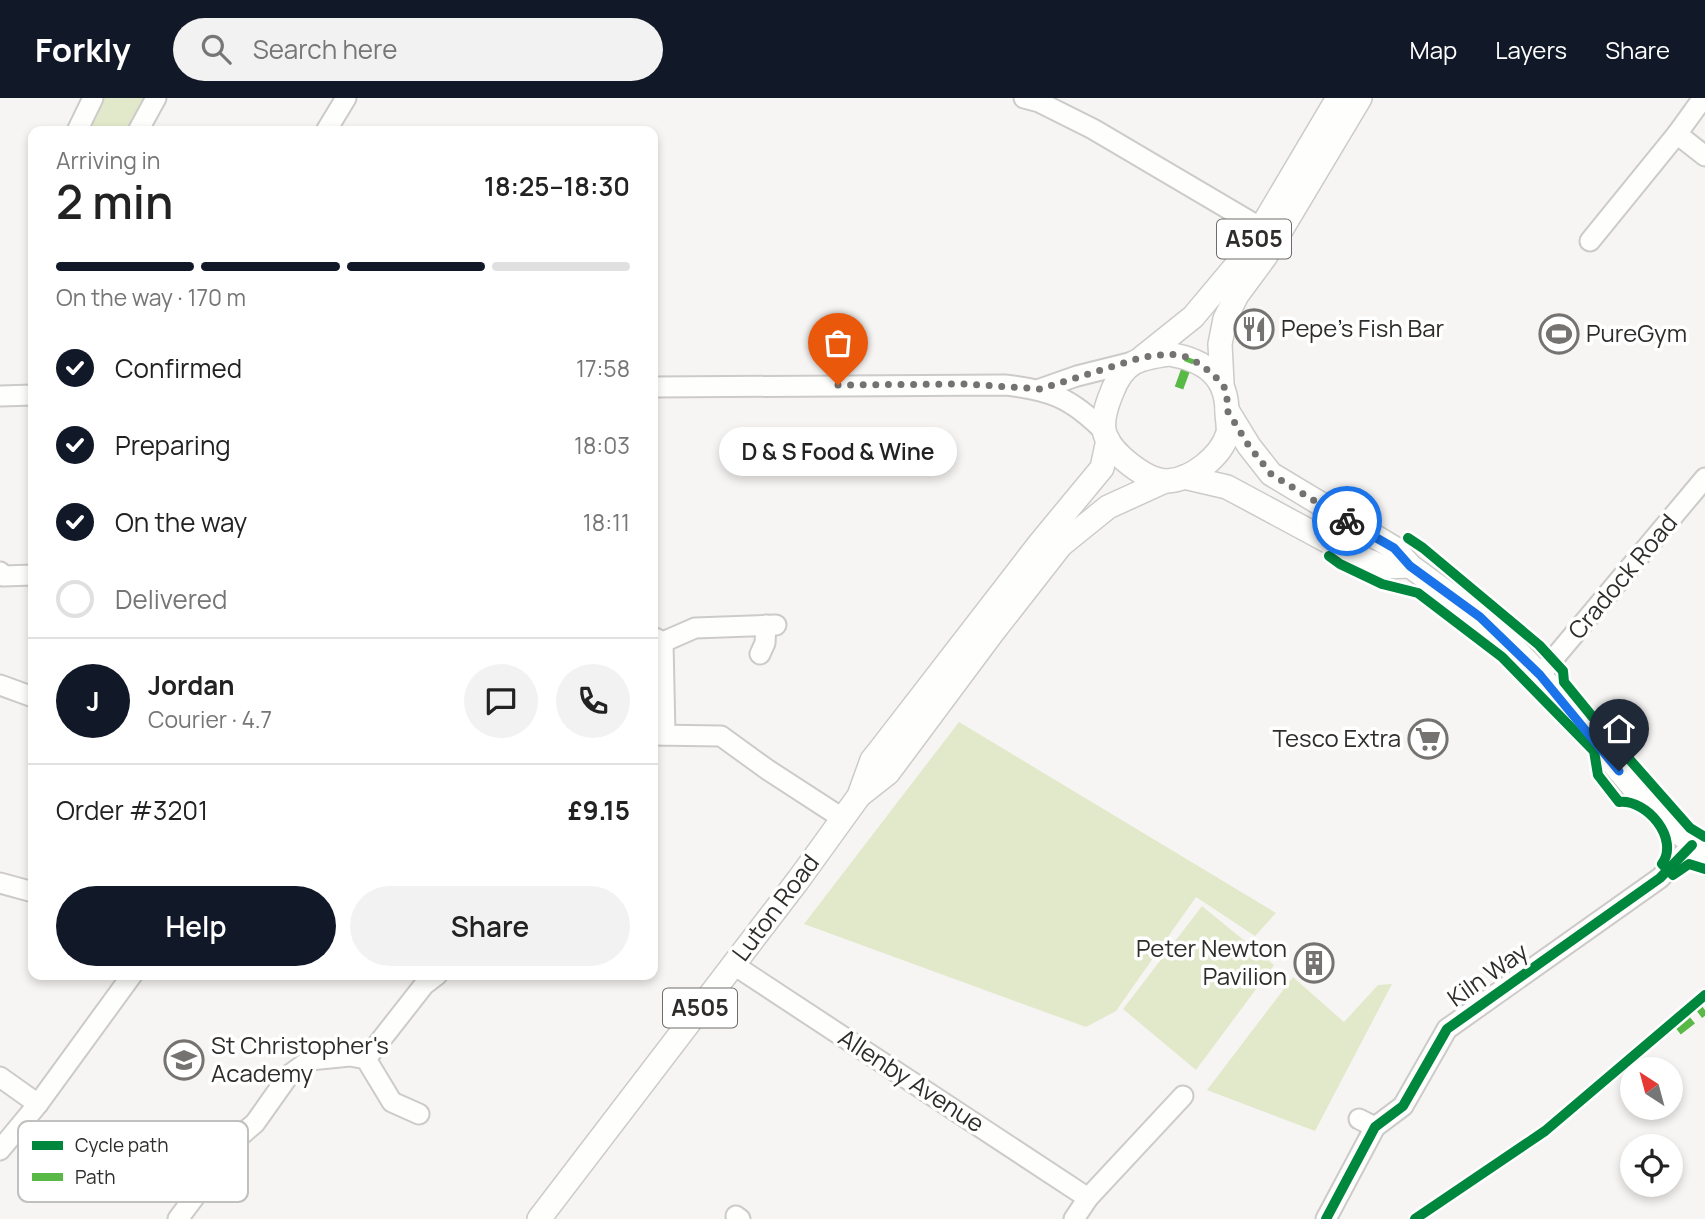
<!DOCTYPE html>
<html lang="en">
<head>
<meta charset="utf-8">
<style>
  body { margin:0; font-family:Manrope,sans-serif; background:#f2f2f2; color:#222; height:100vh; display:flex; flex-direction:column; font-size:26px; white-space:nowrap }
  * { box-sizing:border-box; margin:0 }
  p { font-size:23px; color:#767676 }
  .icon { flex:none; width:38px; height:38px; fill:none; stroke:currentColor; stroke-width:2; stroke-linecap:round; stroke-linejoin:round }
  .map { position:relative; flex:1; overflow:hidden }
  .drawer { position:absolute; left:28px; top:28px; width:630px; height:854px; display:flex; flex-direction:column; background:#fff; border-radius:14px; box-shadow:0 4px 10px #0003 }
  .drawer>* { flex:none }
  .needle { width:46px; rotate:324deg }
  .tools { position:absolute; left:1620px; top:959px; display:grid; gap:14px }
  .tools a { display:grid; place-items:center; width:63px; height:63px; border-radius:50%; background:#fff; box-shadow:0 4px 10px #0003; font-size:35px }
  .pin { position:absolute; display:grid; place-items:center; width:60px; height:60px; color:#fff; margin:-72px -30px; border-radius:50% 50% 50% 0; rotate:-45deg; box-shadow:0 0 7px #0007 }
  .pin .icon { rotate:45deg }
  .courier { position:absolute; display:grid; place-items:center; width:70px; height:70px; margin:-35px; border:5px solid #1a73e8; border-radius:50%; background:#fff; color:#222; box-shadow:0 2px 9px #0007 }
  .bubble { position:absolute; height:49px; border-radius:24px; background:#fff; box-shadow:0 4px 10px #0003; font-size:23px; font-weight:600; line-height:49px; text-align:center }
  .overview em { font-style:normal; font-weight:600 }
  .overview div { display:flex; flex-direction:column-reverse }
  .overview { display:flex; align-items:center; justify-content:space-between; height:119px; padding:0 28px }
  h1 { font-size:46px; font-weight:600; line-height:52px }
  .bar { display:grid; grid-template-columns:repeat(4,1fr); gap:10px 7px; align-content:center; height:84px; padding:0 28px }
  .bar i { height:9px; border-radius:5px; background:#e0e0e0 }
  .bar .selected { background:#111827 }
  .bar p { grid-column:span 4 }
  .line { display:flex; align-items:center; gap:18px; padding:0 28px; border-top:2px solid #e0e0e0 }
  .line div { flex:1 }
  .round { display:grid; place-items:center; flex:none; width:74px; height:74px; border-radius:37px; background:#f2f2f2 }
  ol { padding:0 28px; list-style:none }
  li { display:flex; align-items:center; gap:21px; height:77px }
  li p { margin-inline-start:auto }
  li .icon { padding:7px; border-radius:50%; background:#111827; color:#fff; stroke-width:4 }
  li:last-child { color:#767676 }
  li i { width:38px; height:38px; border:4px solid #e0e0e0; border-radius:50% }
  .cta { display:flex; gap:14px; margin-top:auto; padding:14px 28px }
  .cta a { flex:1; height:80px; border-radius:42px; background:#111827; color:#fff; font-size:28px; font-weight:600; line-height:80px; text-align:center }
  .cta a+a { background:#f2f2f2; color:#222 }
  header { display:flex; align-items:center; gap:42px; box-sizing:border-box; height:98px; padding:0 35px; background:#111827; color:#fff }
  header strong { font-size:33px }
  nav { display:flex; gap:38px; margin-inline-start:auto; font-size:24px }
  .search { width:490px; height:63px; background:#f2f2f2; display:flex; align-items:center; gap:18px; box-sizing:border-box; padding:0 24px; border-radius:38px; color:#767676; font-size:26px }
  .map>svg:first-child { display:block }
  .green { fill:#e1e9ca }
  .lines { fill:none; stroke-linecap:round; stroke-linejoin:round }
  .minor-casing { stroke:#cccbc9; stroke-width:23 }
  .major-casing { stroke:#cccbc9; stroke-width:26 }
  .minor { stroke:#fefefd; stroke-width:19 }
  .major { stroke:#fefefd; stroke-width:23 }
  .quiet { stroke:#58b947; stroke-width:9; stroke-dasharray:18 9; stroke-linecap:butt }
  .cycleway-casing { stroke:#fff; stroke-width:15 }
  .cycleway { stroke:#00873e; stroke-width:10 }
  .done { stroke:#747371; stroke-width:7; stroke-dasharray:0 12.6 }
  .route { stroke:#1a73e8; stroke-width:9 }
  .labels { text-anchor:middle; stroke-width:7; stroke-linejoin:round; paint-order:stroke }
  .shield { fill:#fff; stroke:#6d6c6b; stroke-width:2 }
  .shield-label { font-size:23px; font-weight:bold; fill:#2e2d2b }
  .poi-label { font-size:24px; fill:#2e2d2b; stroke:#fff; text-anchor:start }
  .street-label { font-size:24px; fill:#2e2d2b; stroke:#fff }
  .key { fill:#fff; stroke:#c0c0bf; stroke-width:2 }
  .key-label { font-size:19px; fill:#2e2d2b }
</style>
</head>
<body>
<header>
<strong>Forkly</strong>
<div class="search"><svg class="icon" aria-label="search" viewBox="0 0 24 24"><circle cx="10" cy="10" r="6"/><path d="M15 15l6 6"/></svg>Search here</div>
<nav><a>Map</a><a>Layers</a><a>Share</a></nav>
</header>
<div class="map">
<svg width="1705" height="1121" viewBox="0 0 1705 1121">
  <rect width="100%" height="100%" fill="#f7f5f3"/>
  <g class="green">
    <path d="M104,0H149L132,33H88Z"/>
    <path d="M959,624L1276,815L1255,838L1196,799L1116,913L1086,929L804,826Z"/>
    <path d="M1202,808L1274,867L1196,972L1123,911Z"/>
    <path d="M1293,879L1344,924L1378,887L1392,886L1315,1033L1207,992Z"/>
  </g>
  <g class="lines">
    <g class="minor-casing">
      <g id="minor">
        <path d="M1024,0L1039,4L1093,31L1261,130"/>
        <path d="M77,33L93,0"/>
        <path d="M138,33L156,0"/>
        <path d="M326,33L346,0"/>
        <path d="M1677,36L1703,0"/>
        <path d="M1590,143L1677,36L1705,58"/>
        <path d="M653,289L1005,287C1051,292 1071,300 1104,333"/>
        <path d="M1040,291L1077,278L1133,264"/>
        <path d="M0,298L33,297"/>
        <path d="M0,474L3,478L33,477"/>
        <path d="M653,539L663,544L695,530L776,527"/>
        <path d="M663,544L665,637"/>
        <path d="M760,556L765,545L766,527"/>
        <path d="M1540,577L1705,380"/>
        <path d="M0,587L33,599"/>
        <path d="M653,637L721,638L768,672L842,720"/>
        <path d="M0,785L33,794"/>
        <path d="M734,867L1088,1100"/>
        <path d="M366,961L424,887L437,877"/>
        <path d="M0,979L38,1006"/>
        <path d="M1359,1021L1375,1029"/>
        <path d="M0,1052L38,1006L132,877"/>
        <path d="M736,1118L740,1121"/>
        <path d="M178,1121L240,1038L255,1025L289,977L310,962L350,958L366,961L392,1004L419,1016"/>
        <path d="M1074,1121L1088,1100L1183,998"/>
        <path d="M1326,1121L1375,1029L1403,1008L1447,931L1660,780L1692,747"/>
      </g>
    </g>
    <g class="major-casing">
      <g id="major">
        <path d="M1169,256C1204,262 1227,277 1227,314C1227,320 1229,329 1228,335C1221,359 1191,382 1167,383C1146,383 1111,355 1105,336C1101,324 1107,306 1112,294C1124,263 1139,260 1169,256Z"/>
        <path d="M1143,259L1193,219L1245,157L1338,0"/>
        <path d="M1222,285L1220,246L1225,221L1237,197L1265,159L1360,0"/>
        <path d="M1227,312L1249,348L1271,376L1394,450L1410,468L1480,519L1504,540L1540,577L1643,701L1669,727L1705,755"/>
        <path d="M1184,379L1227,389L1348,454L1383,469L1410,468"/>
        <path d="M860,697L888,675L993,534L1061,447L1108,409L1165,383"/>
        <path d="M539,1121L799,781L859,698L872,662L880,652L1040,445L1102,370L1108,342"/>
      </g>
    </g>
    <use href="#minor" class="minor"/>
    <use href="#major" class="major"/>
    <g class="quiet">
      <path d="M1179,290L1190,260"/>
      <path d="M1678,933L1705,912"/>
    </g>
    <g class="cycleway-casing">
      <g id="cycleway">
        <path d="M1408,440L1423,450L1539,547L1563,573L1564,584L1600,628L1690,730L1705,739"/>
        <path d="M1329,458L1340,466L1382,486L1418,495L1502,559L1594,653L1598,677L1619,704C1647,701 1680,741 1662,766L1673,777L1689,766L1705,771"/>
        <path d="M1326,1121L1375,1029L1403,1008L1447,931L1660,780L1692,747"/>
        <path d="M1415,1121L1545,1033L1705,897"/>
      </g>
    </g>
    <use href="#cycleway" class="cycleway"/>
  </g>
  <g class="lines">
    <path class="done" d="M838,287L967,286L1040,291L1143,259L1170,256L1187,259L1203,268L1222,285L1227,295V312L1249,348L1271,376L1347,423"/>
    <path class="route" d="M1347,423L1394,450L1410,468L1480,519L1540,577L1619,673"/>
  </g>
  <defs>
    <g id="restaurant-ring" transform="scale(2.0125)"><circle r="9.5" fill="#fff" stroke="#747371" stroke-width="1.5"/><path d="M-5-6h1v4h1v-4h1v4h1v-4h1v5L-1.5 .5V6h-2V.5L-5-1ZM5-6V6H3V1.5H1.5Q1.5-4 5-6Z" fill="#747371"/></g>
    <g id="stadium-ring" transform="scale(2.0125)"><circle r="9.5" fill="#fff" stroke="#747371" stroke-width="1.5"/><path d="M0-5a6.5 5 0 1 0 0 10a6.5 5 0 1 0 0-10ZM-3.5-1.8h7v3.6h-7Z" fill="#747371"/></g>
    <g id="supermarket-ring" transform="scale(2.0125)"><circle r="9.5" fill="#fff" stroke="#747371" stroke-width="1.5"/><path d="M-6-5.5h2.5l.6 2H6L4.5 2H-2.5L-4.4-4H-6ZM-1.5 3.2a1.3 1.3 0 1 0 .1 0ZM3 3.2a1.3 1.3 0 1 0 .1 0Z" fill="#747371"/></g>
    <g id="building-ring" transform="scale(2.0125)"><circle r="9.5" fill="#fff" stroke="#747371" stroke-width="1.5"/><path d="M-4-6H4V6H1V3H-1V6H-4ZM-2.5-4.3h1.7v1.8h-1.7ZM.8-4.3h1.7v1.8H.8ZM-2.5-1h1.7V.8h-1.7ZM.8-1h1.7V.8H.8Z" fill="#747371"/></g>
    <g id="school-ring" transform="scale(2.0125)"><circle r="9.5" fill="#fff" stroke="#747371" stroke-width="1.5"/><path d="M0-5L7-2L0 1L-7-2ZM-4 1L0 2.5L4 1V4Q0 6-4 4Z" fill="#747371"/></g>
  </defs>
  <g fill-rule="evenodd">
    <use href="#restaurant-ring" x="1254" y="231"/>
    <use href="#stadium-ring" x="1559" y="236"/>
    <use href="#supermarket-ring" x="1428" y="641"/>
    <use href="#building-ring" x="1314" y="865"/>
    <use href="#school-ring" x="184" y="962"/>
  </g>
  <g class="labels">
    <g class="shield">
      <rect x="1217" y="121.5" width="74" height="39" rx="5"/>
      <rect x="663" y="890.5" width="74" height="39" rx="5"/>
    </g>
    <g class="shield-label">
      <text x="1254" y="149">A505</text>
      <text x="700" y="918">A505</text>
    </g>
    <g class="poi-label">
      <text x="1281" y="239">Pepe's Fish Bar</text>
      <text x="1586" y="244">PureGym</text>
      <text x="1401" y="649" text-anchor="end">Tesco Extra</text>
      <text x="1287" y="859" text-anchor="end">Peter Newton<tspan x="1287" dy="28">Pavilion</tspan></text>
      <text x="211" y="956">St Christopher's<tspan x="211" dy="28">Academy</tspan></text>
    </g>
    <g class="street-label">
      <text transform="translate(1623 479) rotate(-50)" y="8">Cradock Road</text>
      <text transform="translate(776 810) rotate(-53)" y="8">Luton Road</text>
      <text transform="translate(1488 877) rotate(-35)" y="8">Kiln Way</text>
      <text transform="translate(911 983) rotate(33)" y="8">Allenby Avenue</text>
    </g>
  </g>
  <rect x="18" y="1023" width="230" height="81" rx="10" class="key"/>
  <rect x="32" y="1043" width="31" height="9" fill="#00873e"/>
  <rect x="32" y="1075" width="31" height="8" fill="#58b947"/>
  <g class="key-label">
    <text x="75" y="1054">Cycle path</text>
    <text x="75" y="1086">Path</text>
  </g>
</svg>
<div class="tools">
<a><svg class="needle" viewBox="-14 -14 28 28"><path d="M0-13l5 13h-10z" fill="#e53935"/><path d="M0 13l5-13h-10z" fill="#767676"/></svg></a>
<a><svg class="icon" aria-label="locate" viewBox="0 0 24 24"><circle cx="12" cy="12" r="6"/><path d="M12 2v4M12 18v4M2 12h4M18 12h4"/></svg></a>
</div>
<div class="pin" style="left:838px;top:287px;background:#ea580c"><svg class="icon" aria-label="bag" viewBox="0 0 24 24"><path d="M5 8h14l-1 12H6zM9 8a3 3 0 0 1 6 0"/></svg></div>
<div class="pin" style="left:1619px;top:673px;background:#1f2937"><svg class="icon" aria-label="home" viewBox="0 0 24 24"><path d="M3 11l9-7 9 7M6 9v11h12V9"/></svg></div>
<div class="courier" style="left:1347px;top:423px"><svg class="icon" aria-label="bike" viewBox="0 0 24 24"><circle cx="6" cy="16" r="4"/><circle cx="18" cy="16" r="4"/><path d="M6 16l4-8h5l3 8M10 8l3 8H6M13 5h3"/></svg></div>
<div class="bubble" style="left:719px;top:329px;width:238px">D &amp; S Food &amp; Wine</div>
<section class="drawer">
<div class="overview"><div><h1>2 min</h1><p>Arriving in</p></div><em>18:25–18:30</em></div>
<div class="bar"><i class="selected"></i><i class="selected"></i><i class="selected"></i><i></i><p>On the way · 170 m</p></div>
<ol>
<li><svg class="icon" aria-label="check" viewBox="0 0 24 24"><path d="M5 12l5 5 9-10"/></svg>Confirmed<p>17:58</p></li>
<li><svg class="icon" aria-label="check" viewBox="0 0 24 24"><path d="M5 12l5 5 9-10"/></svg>Preparing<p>18:03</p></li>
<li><svg class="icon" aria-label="check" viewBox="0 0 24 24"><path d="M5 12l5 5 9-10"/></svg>On the way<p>18:11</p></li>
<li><i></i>Delivered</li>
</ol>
<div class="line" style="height:126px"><b class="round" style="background:#111827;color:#fff">J</b><div><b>Jordan</b><p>Courier · 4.7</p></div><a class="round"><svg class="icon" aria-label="chat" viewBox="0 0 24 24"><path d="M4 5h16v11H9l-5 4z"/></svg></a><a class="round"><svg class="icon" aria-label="phone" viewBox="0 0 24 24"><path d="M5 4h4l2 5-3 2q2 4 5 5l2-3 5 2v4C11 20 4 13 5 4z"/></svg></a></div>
<div class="line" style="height:91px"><div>Order #3201</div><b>£9.15</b></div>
<div class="cta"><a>Help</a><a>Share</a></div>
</section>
</div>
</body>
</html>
